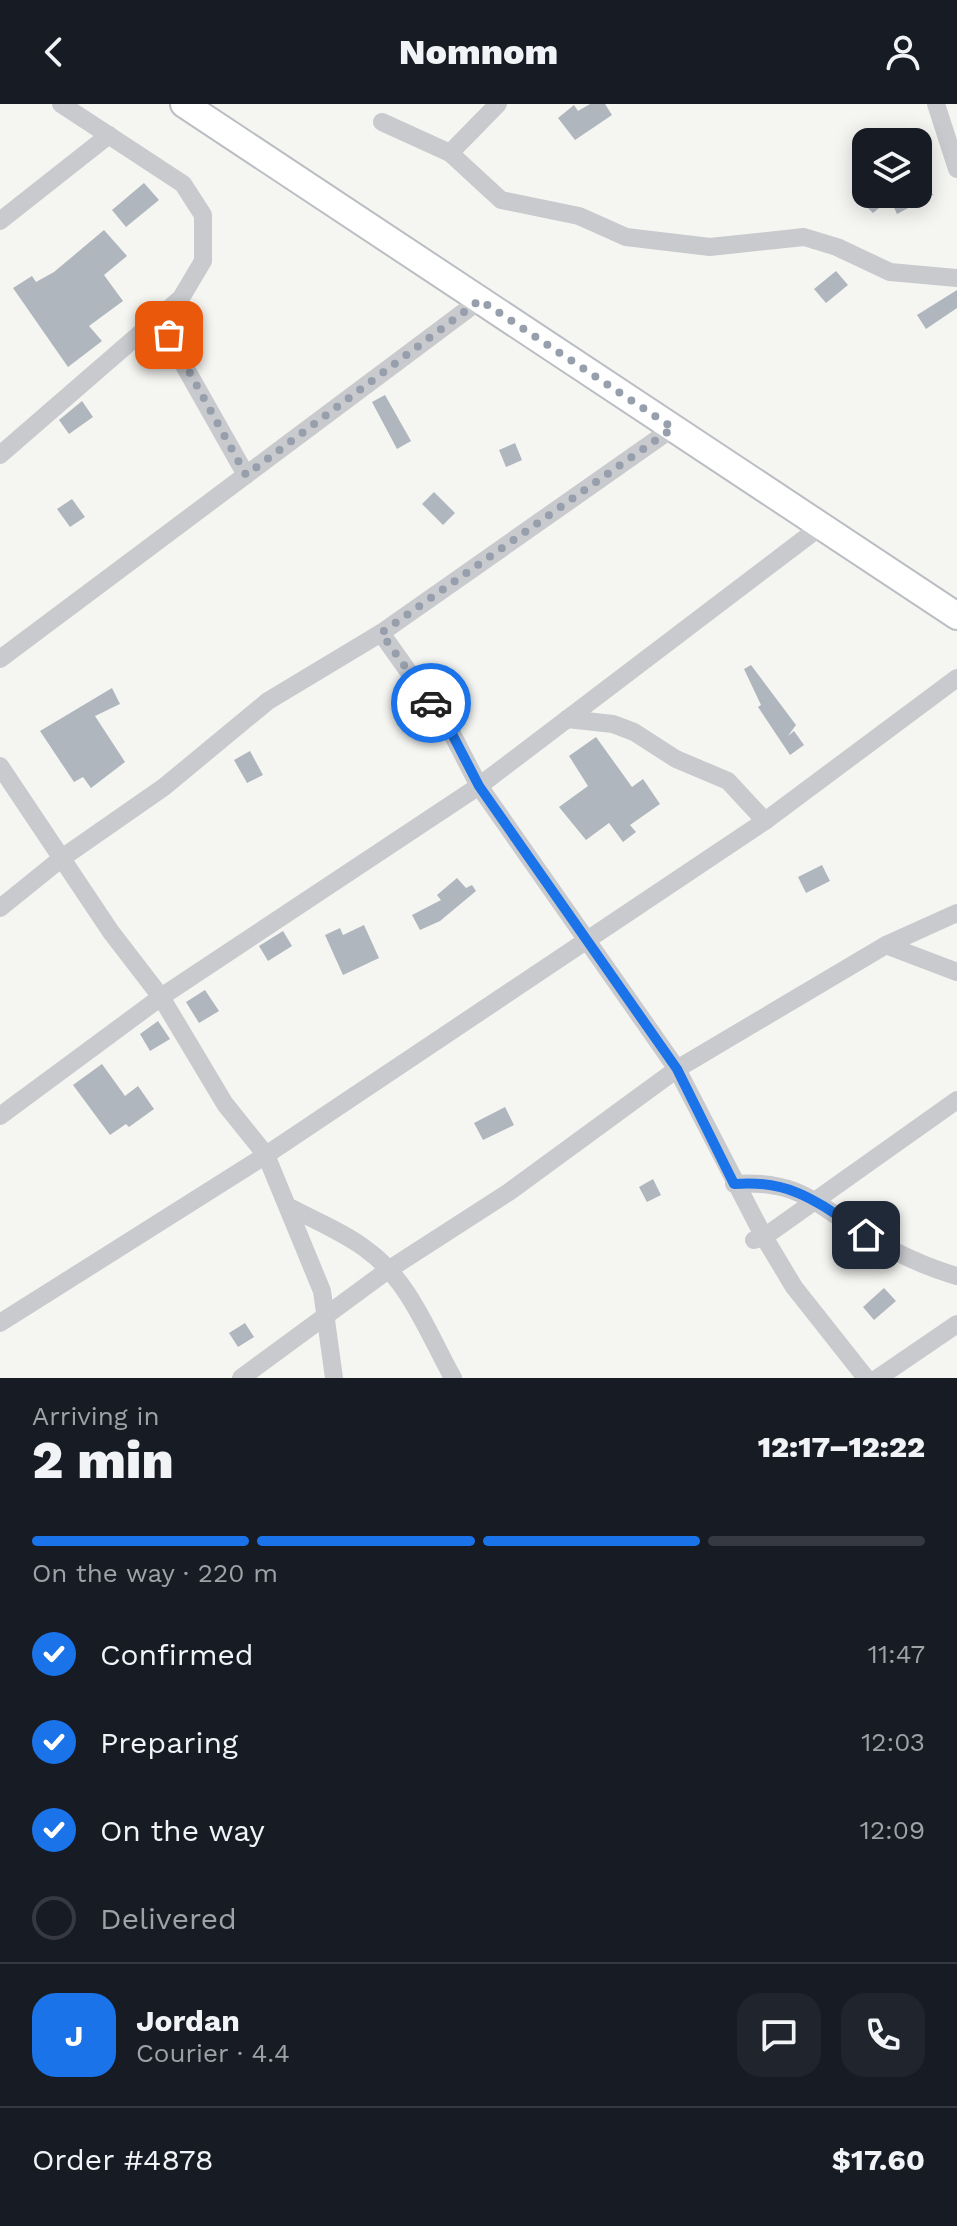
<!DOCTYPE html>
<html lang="en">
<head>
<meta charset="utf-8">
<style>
  body { margin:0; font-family:"Work Sans",sans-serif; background:#20242c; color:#f1f3f6; height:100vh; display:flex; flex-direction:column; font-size:30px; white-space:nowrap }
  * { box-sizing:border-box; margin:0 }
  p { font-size:26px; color:#9ea1a6 }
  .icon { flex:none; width:44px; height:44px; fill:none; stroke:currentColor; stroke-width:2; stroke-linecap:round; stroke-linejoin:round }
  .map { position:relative; height:1274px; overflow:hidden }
  .side { display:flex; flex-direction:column; background:#171b24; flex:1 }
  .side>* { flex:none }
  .controls { position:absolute; left:852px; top:24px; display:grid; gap:16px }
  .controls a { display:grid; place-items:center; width:80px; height:80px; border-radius:16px; background:#171b24; box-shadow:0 4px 20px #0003; font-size:40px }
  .pin { position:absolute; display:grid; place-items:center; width:68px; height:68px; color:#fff; margin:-34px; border-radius:16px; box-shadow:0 4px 12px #0006 }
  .courier { position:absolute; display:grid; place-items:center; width:80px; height:80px; margin:-40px; border:6px solid #1a73e8; border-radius:50%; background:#fff; color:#222; box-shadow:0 2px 10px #0007 }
  .summary em { font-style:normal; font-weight:800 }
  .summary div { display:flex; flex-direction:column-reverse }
  .summary { display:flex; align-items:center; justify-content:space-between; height:136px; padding:0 32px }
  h1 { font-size:52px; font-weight:800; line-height:60px }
  .bar { display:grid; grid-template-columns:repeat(4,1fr); gap:12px 8px; align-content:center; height:96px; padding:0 32px }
  .bar i { height:10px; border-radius:6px; background:#363941 }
  .bar .current { background:#1a73e8 }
  .bar p { grid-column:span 4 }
  .line { display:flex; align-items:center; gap:20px; padding:0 32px; border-top:2px solid #363941 }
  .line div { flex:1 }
  .round { display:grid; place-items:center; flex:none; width:84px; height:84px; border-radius:24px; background:#20242c }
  ol { padding:0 32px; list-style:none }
  li { display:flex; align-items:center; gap:24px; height:88px }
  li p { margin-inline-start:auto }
  li .icon { padding:8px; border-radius:50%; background:#1a73e8; color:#fff; stroke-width:4 }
  li:last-child { color:#9ea1a6 }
  li i { width:44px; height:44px; border:4px solid #363941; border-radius:50% }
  header { display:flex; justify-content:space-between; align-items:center; height:104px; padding:0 32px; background:#171b24; font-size:36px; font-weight:800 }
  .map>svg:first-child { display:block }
  .building { fill:#b0b6bd }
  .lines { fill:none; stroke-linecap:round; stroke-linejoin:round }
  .secondary-casing { stroke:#babdc2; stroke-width:30 }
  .minor { stroke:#c8cace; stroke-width:18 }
  .secondary { stroke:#fff; stroke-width:26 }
  .done { stroke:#969fab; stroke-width:8; stroke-dasharray:0 14.4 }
  .route { stroke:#1a73e8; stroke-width:10 }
</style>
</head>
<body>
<header><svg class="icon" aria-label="back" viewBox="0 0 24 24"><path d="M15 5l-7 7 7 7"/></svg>Nomnom<svg class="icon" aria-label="person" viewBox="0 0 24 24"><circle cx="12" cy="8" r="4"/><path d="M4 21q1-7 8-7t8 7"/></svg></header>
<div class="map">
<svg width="957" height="1274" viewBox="0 0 957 1274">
  <rect width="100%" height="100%" fill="#f5f6f2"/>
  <g class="building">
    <path d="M590,0H605L612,11L575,36L558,14L574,1L578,7Z"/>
    <path d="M144,79L159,96L126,123L112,106Z"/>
    <path d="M853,90H934L897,110L890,95L873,109Z"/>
    <path d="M104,126L127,152L104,171L123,197L89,222L102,237L68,263L13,184L32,172L36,178L54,168Z"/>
    <path d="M836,167L848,181L826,199L814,185Z"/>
    <path d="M957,186V204L926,225L917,211Z"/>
    <path d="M196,217L203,233L186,240L180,225Z"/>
    <path d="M385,291L411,337L397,345L372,298Z"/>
    <path d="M82,297L93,313L69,330L59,316Z"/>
    <path d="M515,339L522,356L506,363L499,346Z"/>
    <path d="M434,388L455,409L443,421L422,400Z"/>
    <path d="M72,395L85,413L70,423L57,405Z"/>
    <path d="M751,561L796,621L788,632L794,627L804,641L790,651L758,603L761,601L744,565Z"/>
    <path d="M112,584L120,600L95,612L125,658L91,684L83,673L74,678L40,627Z"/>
    <path d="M596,633L632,683L643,675L660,700L630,721L636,728L623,738L609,719L586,736L559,703L588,682L569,652Z"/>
    <path d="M250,647L263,671L247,679L234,656Z"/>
    <path d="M822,761L830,777L806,789L798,773Z"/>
    <path d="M457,774L466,784L472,781L476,787L440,817L420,826L412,811L441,796L437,791Z"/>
    <path d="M364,821L379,854L343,871L325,831L340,824L343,831Z"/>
    <path d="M283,827L292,842L268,857L259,842Z"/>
    <path d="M205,886L219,907L199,919L186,898Z"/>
    <path d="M158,917L170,935L150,947L140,930Z"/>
    <path d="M102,960L125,992L138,982L154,1005L129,1023L126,1020L110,1031L73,981Z"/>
    <path d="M505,1003L514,1021L483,1036L474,1019Z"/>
    <path d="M653,1075L661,1091L647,1098L639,1083Z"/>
    <path d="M884,1184L896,1197L874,1216L863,1203Z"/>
    <path d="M245,1219L254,1233L238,1243L229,1229Z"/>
  </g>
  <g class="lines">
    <g class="secondary-casing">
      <path id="secondary" d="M184,0L957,512"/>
    </g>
    <g class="minor">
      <path d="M936,0L957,65"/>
      <path d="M382,18L450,49L501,96L579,112L626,133L710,143L804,133L837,143L890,168L957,174"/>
      <path d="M450,49L498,0"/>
      <path d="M0,117L109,31"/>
      <path d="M161,212L177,249L246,371"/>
      <path d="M0,351L181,194L203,157V111L183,80L61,0"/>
      <path d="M381,529L450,626L479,682L677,965L764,1133L794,1183L866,1274"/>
      <path d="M0,555L480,196"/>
      <path d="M567,615L613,620L634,628L676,655L728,677L765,717"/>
      <path d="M0,662L111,828L161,893L225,1000L266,1051L322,1187L334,1274"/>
      <path d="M0,804L62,754L164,683L268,597L381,529L673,324"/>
      <path d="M886,841L957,868"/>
      <path d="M0,1012L161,893L479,682L820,423"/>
      <path d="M734,1080C799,1075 817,1101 867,1132C896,1149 925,1163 957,1172"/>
      <path d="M291,1104C316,1117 345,1129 367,1146C409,1176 429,1231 453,1274"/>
      <path d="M754,1136L764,1133L957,996"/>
      <path d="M0,1219L266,1051L765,717L957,574"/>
      <path d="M241,1274L388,1166L509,1088L677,965L886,841L957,809"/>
      <path d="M878,1274L957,1220"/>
    </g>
    <use href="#secondary" class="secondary"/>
  </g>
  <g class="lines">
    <path class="done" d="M169,231L246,371L480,196L673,324L381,529L431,599"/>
    <path class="route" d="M431,599L450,626L479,682L677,965L734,1080C793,1075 820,1100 866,1131"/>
  </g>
</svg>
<div class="controls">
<a><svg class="icon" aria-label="layers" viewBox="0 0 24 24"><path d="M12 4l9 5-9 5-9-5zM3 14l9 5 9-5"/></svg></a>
</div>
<div class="pin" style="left:169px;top:231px;background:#ea580c"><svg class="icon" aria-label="bag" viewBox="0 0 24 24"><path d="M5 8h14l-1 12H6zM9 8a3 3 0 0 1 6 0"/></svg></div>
<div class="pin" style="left:866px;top:1131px;background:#1f2937"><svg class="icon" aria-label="home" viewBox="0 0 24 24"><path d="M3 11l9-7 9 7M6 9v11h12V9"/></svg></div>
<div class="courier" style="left:431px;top:599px"><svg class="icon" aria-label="car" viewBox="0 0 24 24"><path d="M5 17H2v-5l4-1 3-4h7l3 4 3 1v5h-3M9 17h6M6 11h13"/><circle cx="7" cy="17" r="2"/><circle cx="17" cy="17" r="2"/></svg></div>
</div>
<section class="side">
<div class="summary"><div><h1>2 min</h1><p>Arriving in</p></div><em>12:17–12:22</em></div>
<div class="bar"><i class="current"></i><i class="current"></i><i class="current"></i><i></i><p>On the way · 220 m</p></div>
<ol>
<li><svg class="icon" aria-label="check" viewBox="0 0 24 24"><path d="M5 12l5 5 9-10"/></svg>Confirmed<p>11:47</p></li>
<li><svg class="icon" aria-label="check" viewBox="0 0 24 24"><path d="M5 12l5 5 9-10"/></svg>Preparing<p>12:03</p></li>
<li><svg class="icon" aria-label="check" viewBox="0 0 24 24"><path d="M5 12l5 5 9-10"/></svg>On the way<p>12:09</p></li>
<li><i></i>Delivered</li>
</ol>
<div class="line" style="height:144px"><b class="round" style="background:#1a73e8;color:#fff">J</b><div><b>Jordan</b><p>Courier · 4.4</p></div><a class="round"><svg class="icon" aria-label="chat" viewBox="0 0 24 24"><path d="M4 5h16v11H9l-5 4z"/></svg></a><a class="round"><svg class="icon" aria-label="phone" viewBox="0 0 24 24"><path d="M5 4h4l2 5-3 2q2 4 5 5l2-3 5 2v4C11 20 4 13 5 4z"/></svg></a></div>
<div class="line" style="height:104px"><div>Order #4878</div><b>$17.60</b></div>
</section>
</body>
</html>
